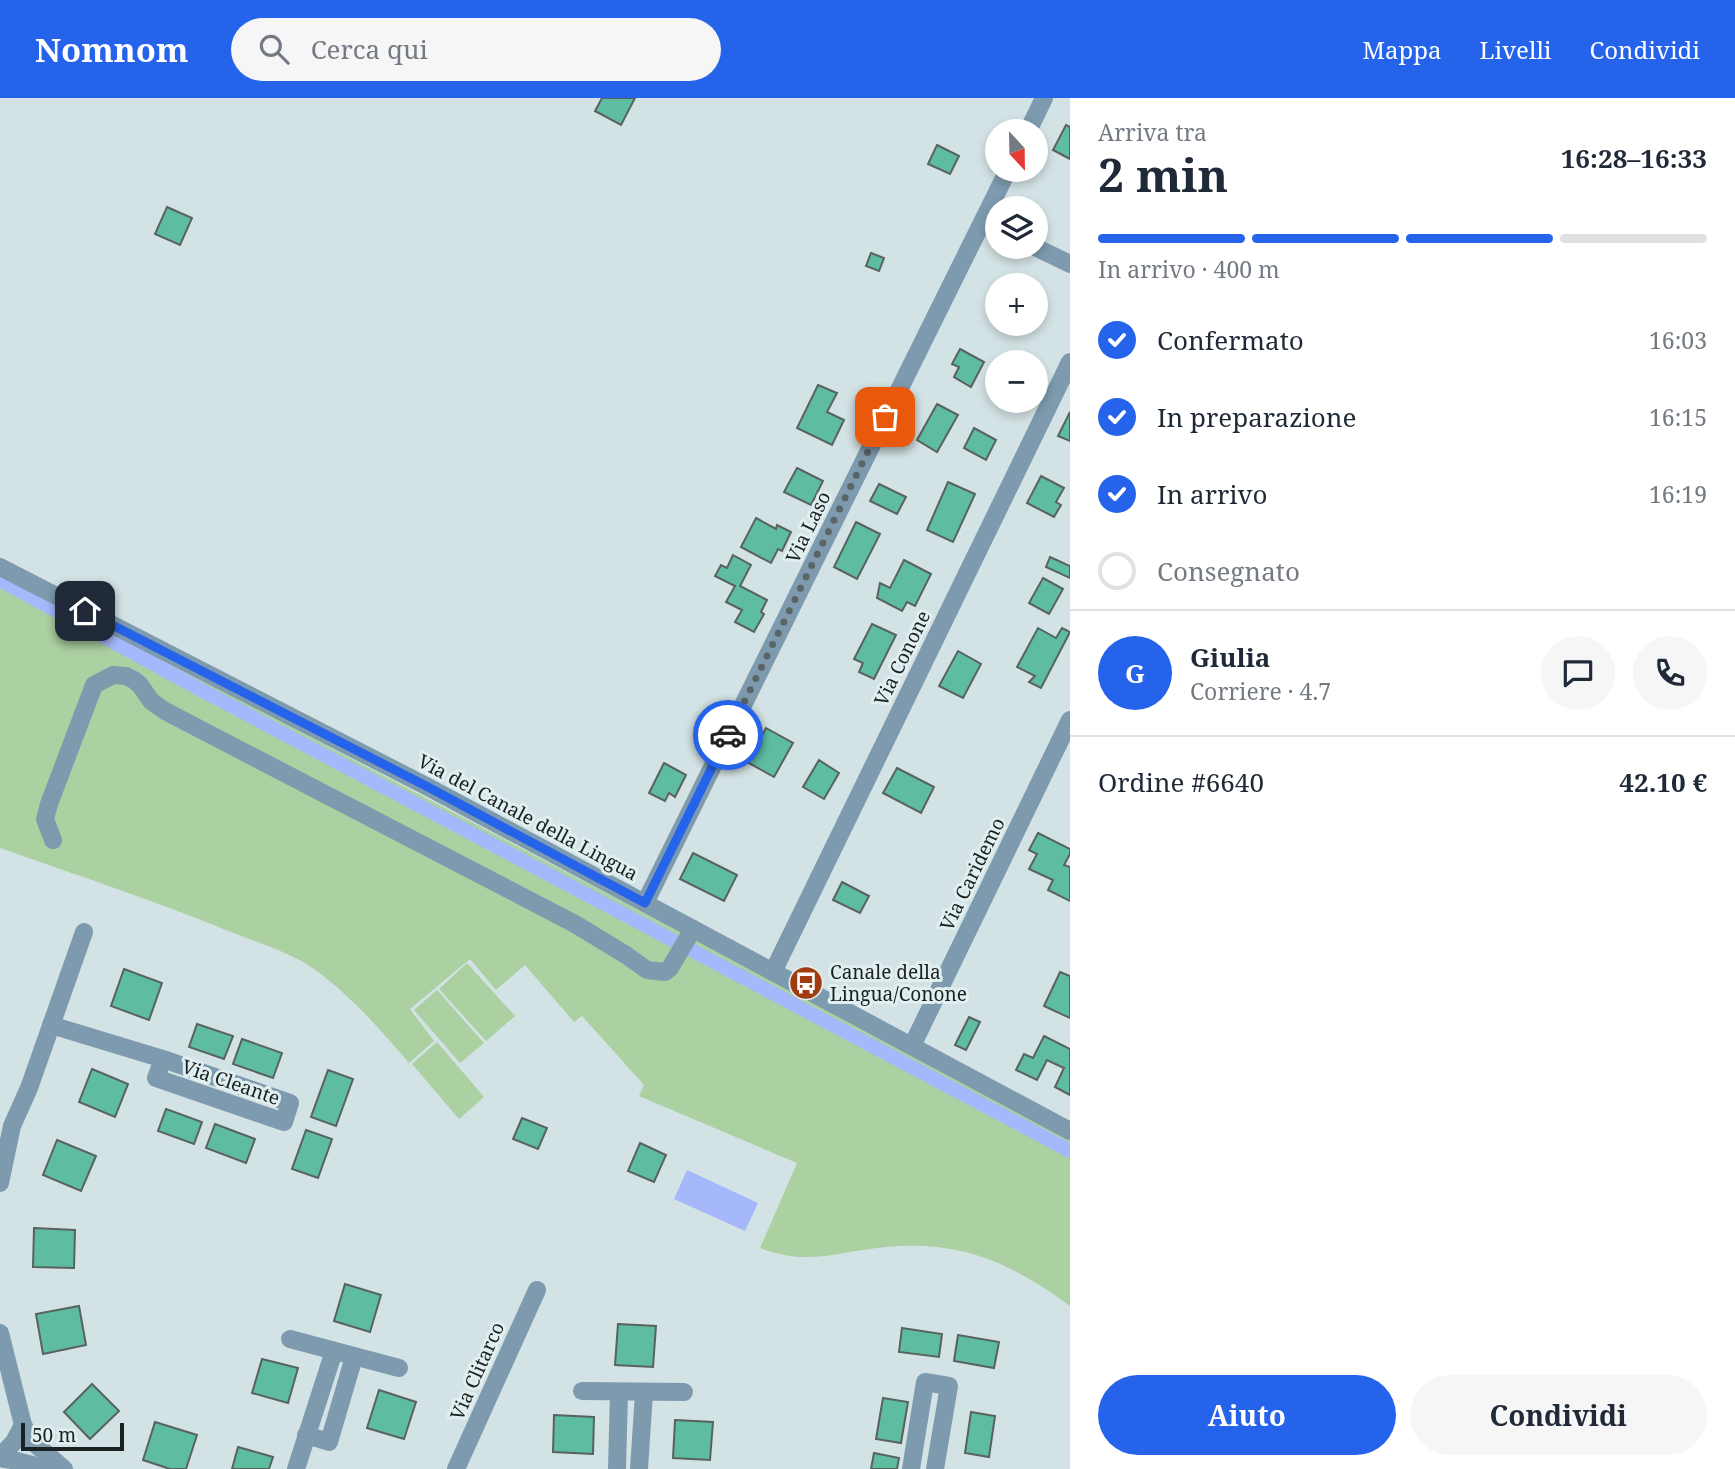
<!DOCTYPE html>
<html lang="it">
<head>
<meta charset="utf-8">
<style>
  body { margin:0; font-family:"Noto Serif",serif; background:#f6f6f7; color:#1f2937; height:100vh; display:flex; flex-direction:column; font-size:26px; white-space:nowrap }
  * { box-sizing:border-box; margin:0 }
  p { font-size:23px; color:#747a83 }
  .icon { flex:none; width:38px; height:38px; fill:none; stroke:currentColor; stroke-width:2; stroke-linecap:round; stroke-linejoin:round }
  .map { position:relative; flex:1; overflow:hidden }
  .side { display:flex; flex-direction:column; background:#fff; width:665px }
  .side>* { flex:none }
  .needle { width:46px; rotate:158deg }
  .buttons { position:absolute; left:985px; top:21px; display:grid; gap:14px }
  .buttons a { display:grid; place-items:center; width:63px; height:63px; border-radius:50%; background:#fff; box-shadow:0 4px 10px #0003; font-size:35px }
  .scale { position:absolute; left:21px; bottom:18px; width:103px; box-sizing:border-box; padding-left:7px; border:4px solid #1b2121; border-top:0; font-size:19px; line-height:24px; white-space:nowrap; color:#1b2121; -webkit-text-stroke:5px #e1eff1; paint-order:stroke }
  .pin { position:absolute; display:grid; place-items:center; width:60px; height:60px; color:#fff; margin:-30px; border-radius:14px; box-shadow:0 4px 10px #0006 }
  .courier { position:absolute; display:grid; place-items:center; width:70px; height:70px; margin:-35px; border:5px solid #2563eb; border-radius:50%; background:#fff; color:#222; box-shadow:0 2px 9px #0007 }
  .summary em { font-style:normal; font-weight:700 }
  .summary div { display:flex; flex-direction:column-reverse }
  .summary { display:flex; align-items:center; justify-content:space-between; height:119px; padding:0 28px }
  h1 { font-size:46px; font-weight:700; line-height:52px }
  .bar { display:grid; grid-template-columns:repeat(4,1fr); gap:10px 7px; align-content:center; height:84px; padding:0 28px }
  .bar i { height:9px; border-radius:5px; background:#e0e1e3 }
  .bar .on { background:#2563eb }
  .bar p { grid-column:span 4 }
  .line { display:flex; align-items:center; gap:18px; padding:0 28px; border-top:2px solid #e0e1e3 }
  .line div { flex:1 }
  .round { display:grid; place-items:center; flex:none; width:74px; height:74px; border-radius:37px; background:#f6f6f7 }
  ol { padding:0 28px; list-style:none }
  li { display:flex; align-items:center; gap:21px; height:77px }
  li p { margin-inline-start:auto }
  li .icon { padding:7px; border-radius:50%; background:#2563eb; color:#fff; stroke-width:4 }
  li:last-child { color:#747a83 }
  li i { width:38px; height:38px; border:4px solid #e0e1e3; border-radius:50% }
  .button { display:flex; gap:14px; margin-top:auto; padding:14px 28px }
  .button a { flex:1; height:80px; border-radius:42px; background:#2563eb; color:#fff; font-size:28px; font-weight:700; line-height:80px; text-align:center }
  .button a+a { background:#f6f6f7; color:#1f2937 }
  header { display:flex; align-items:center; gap:42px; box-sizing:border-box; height:98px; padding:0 35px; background:#2563eb; color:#fff }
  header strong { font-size:33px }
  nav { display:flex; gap:38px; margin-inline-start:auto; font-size:24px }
  .search { width:490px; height:63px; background:#f6f6f7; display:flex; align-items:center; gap:18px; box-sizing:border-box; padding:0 24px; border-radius:38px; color:#747a83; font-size:26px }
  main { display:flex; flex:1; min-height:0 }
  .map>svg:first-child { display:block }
  .green { fill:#abd0a1 }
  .water { fill:#a4b8fb }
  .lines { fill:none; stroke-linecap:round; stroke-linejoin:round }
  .canal { stroke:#a4b8fb; stroke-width:14 }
  .building { fill:#5ebca0; stroke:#58635f; stroke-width:2 }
  .minor { stroke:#7d9aae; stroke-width:18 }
  .done { stroke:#5b6565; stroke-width:7; stroke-dasharray:0 12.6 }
  .route { stroke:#2563eb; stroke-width:9 }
  .labels { text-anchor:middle; stroke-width:6; stroke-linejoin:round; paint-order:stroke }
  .street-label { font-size:19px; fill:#1b2121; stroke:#e1eff1 }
  .poi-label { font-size:19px; fill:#1b2121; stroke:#e1eff1; text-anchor:start }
</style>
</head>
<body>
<header>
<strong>Nomnom</strong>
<div class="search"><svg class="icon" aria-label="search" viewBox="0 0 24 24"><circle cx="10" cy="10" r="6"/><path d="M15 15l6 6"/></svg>Cerca qui</div>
<nav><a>Mappa</a><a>Livelli</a><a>Condividi</a></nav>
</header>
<main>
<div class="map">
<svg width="1070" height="1371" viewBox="0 0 1070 1371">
  <rect width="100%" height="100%" fill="#d3e2e4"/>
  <g class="green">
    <path d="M0,475L1070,1040V1208C1011,1165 962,1142 886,1149C838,1153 809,1169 760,1150L797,1065L639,998L644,987L582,918L574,924L525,867L496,892L470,861L410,911L434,943L409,965C380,931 350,897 314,871C290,854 258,845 231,834C155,803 77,777 0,750Z"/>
    <path d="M467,865L515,918L486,943L439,891Z"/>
    <path d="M437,892L484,945L460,965L414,912Z"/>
    <path d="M437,944L484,999L459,1021L412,966Z"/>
  </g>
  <path class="water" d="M687,1072L758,1105L745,1133L674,1101Z"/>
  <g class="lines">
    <path class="canal" d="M0,482L203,593L1070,1053"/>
  </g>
  <g class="building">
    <path d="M602,0H635L621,27L595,13Z"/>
    <path d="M1066,27L1070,29V61L1053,52Z"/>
    <path d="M937,47L959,58L950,76L928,66Z"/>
    <path d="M167,109L192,120L180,147L155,136Z"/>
    <path d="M871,155L884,160L879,173L866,168Z"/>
    <path d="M960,251L984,264L971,289L954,279L959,269L952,266Z"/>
    <path d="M818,287L837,295L827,314L844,322L832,347L797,330Z"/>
    <path d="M937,306L958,317L937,354L917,342Z"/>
    <path d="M1070,314V343L1058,338Z"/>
    <path d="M974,330L996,342L986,362L964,350Z"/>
    <path d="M797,370L823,383L811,407L784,394Z"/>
    <path d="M1041,378L1064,390L1056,404L1061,407L1054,419L1027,405Z"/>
    <path d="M948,384L975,396L953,444L927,432Z"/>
    <path d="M879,386L906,399L897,416L870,403Z"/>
    <path d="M756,420L776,431L777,427L791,434L782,453L778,451L771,465L741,449Z"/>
    <path d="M856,424L880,436L857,481L834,469Z"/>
    <path d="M733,457L751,467L740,488L767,502L761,514L764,516L754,534L735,524L742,512L726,504L735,488L715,478L721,467L727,470Z"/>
    <path d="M1050,459L1070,468V480L1046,469Z"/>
    <path d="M904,462L931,476L915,508L907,504L902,513L877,500L880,485L890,490Z"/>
    <path d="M1043,480L1063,491L1049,516L1029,505Z"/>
    <path d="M872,526L896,537L874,581L859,574L863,565L854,561Z"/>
    <path d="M1038,530L1056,540L1062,530L1070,534L1041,590L1029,584L1035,578L1017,569Z"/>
    <path d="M958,553L981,566L963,600L939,588Z"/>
    <path d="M766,630L793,645L774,679L747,664Z"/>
    <path d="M819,662L839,675L824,701L803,689Z"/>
    <path d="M664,665L686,677L675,699L669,695L665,703L649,695Z"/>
    <path d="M897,670L934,689L921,715L883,695Z"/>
    <path d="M1038,735L1070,751V756L1064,767L1070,769V803L1048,792L1053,782L1029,771L1037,756L1029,752Z"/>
    <path d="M693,755L737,777L724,803L680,781Z"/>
    <path d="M842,784L869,798L860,815L833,802Z"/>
    <path d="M124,871L162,885L149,922L111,908Z"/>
    <path d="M1060,874L1070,878V920L1044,908Z"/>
    <path d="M969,919L980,924L966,952L955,947Z"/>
    <path d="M197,926L233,938L224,961L189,949Z"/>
    <path d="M1044,938L1070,951V997L1055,989L1064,970L1047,962L1037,982L1016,972L1024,956L1033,960Z"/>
    <path d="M242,941L282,955L273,980L233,966Z"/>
    <path d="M92,971L128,986L115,1019L79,1004Z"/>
    <path d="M328,972L353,981L336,1028L311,1019Z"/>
    <path d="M166,1011L202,1024L194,1046L158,1033Z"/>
    <path d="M522,1020L547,1030L538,1051L513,1041Z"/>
    <path d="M215,1026L255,1041L246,1065L206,1050Z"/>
    <path d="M306,1032L332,1041L318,1080L292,1071Z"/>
    <path d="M57,1042L96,1058L81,1093L43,1077Z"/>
    <path d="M640,1045L666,1057L654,1084L628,1073Z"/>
    <path d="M34,1130L75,1132L74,1170L33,1169Z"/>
    <path d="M345,1186L381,1197L370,1234L334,1223Z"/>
    <path d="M79,1208L86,1247L43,1256L36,1216Z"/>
    <path d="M618,1226L656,1228L653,1269L615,1267Z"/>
    <path d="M902,1230L942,1236L939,1259L899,1254Z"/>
    <path d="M958,1237L999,1244L994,1270L954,1263Z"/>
    <path d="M262,1261L298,1270L288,1305L252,1295Z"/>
    <path d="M92,1286L119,1313L90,1341L64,1314Z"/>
    <path d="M379,1292L416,1304L404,1341L367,1330Z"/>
    <path d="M883,1300L908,1304L901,1345L876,1341Z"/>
    <path d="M971,1314L995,1318L989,1359L965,1355Z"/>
    <path d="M554,1317L594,1319L593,1356L553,1354Z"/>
    <path d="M675,1322L713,1324L710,1362L673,1360Z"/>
    <path d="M155,1324L197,1337L186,1371H170L143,1362Z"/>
    <path d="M238,1349L273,1359L269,1371H232Z"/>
    <path d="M874,1355L899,1360L897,1371H871Z"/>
  </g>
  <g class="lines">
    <g class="minor">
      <path d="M1028,33L1044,0"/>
      <path d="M1035,149L1070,166"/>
      <path d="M0,469L428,689L1070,1033"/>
      <path d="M53,742L45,721L49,706L94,587L113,577L126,578L134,582L140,587L151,603L165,613L575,826L626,857L647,872L665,874L670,870L693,831"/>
      <path d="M645,805L1008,72"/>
      <path d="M773,874L1070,264"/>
      <path d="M51,927L163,961L290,1005L284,1024L156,980L163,961"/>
      <path d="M912,948L1070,622"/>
      <path d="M0,1085L12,1028L29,990L84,834"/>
      <path d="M0,1235L23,1327"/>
      <path d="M290,1241L399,1270"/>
      <path d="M582,1293L684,1294"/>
      <path d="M306,1337L329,1344L354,1259"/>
      <path d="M0,1359L14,1344L23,1327L33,1344L64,1371"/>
      <path d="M0,1360L17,1363L47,1371"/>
      <path d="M296,1371L334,1253"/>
      <path d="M456,1371L537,1192"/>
      <path d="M617,1371L619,1295"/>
      <path d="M639,1371L644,1295"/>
      <path d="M911,1371L925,1284L949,1288L935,1371"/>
    </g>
  </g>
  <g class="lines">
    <path class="done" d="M728,637L885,319"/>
    <path class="route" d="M85,513L428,689L645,805L728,637"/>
  </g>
  <defs>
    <g id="bus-disc" transform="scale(1.75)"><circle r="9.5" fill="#a13c12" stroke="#e1eff1"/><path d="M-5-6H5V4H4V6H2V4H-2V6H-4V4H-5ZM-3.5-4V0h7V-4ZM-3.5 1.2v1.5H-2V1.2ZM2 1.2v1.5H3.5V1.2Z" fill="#fff"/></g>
  </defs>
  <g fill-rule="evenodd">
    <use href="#bus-disc" x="806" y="885"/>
  </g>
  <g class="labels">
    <g class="street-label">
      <text transform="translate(808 429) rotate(-64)" y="7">Via Laso</text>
      <text transform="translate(902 560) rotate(-64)" y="7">Via Conone</text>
      <text transform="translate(528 719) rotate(28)" y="7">Via del Canale della Lingua</text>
      <text transform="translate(972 776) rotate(-64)" y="7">Via Caridemo</text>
      <text transform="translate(231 984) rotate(19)" y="7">Via Cleante</text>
      <text transform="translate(477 1273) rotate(-66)" y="7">Via Clitarco</text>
    </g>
    <g class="poi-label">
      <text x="830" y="881">Canale della<tspan x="830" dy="22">Lingua/Conone</tspan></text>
    </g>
  </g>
</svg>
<div class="buttons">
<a><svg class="needle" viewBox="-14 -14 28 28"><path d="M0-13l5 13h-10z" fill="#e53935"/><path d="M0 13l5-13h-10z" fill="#747a83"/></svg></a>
<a><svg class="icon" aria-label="layers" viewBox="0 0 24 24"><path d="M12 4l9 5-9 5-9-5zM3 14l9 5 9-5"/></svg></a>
<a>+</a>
<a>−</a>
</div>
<div class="scale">50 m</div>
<div class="pin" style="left:885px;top:319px;background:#ea580c"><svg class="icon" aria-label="bag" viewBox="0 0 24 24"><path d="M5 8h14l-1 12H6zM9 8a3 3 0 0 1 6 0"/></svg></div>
<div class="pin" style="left:85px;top:513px;background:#1f2937"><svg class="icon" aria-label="home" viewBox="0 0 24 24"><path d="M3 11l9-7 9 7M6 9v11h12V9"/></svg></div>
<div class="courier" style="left:728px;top:637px"><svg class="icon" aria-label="car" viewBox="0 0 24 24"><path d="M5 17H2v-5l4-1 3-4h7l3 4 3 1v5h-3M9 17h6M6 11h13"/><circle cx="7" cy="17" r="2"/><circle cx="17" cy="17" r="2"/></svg></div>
</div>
<section class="side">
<div class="summary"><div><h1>2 min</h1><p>Arriva tra</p></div><em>16:28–16:33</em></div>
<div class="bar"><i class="on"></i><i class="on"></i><i class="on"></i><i></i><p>In arrivo · 400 m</p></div>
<ol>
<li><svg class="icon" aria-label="check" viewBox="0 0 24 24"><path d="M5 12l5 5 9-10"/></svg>Confermato<p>16:03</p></li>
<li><svg class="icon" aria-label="check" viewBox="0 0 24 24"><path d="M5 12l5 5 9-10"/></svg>In preparazione<p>16:15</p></li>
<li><svg class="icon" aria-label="check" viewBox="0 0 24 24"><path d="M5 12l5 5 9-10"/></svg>In arrivo<p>16:19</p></li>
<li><i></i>Consegnato</li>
</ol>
<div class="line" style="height:126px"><b class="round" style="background:#2563eb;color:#fff">G</b><div><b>Giulia</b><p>Corriere · 4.7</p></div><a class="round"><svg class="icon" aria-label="chat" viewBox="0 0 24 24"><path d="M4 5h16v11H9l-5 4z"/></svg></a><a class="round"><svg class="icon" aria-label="phone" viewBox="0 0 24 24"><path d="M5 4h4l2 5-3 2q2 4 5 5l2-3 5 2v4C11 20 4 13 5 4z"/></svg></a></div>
<div class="line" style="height:91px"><div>Ordine #6640</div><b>42.10 €</b></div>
<div class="button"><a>Aiuto</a><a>Condividi</a></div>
</section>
</main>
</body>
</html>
